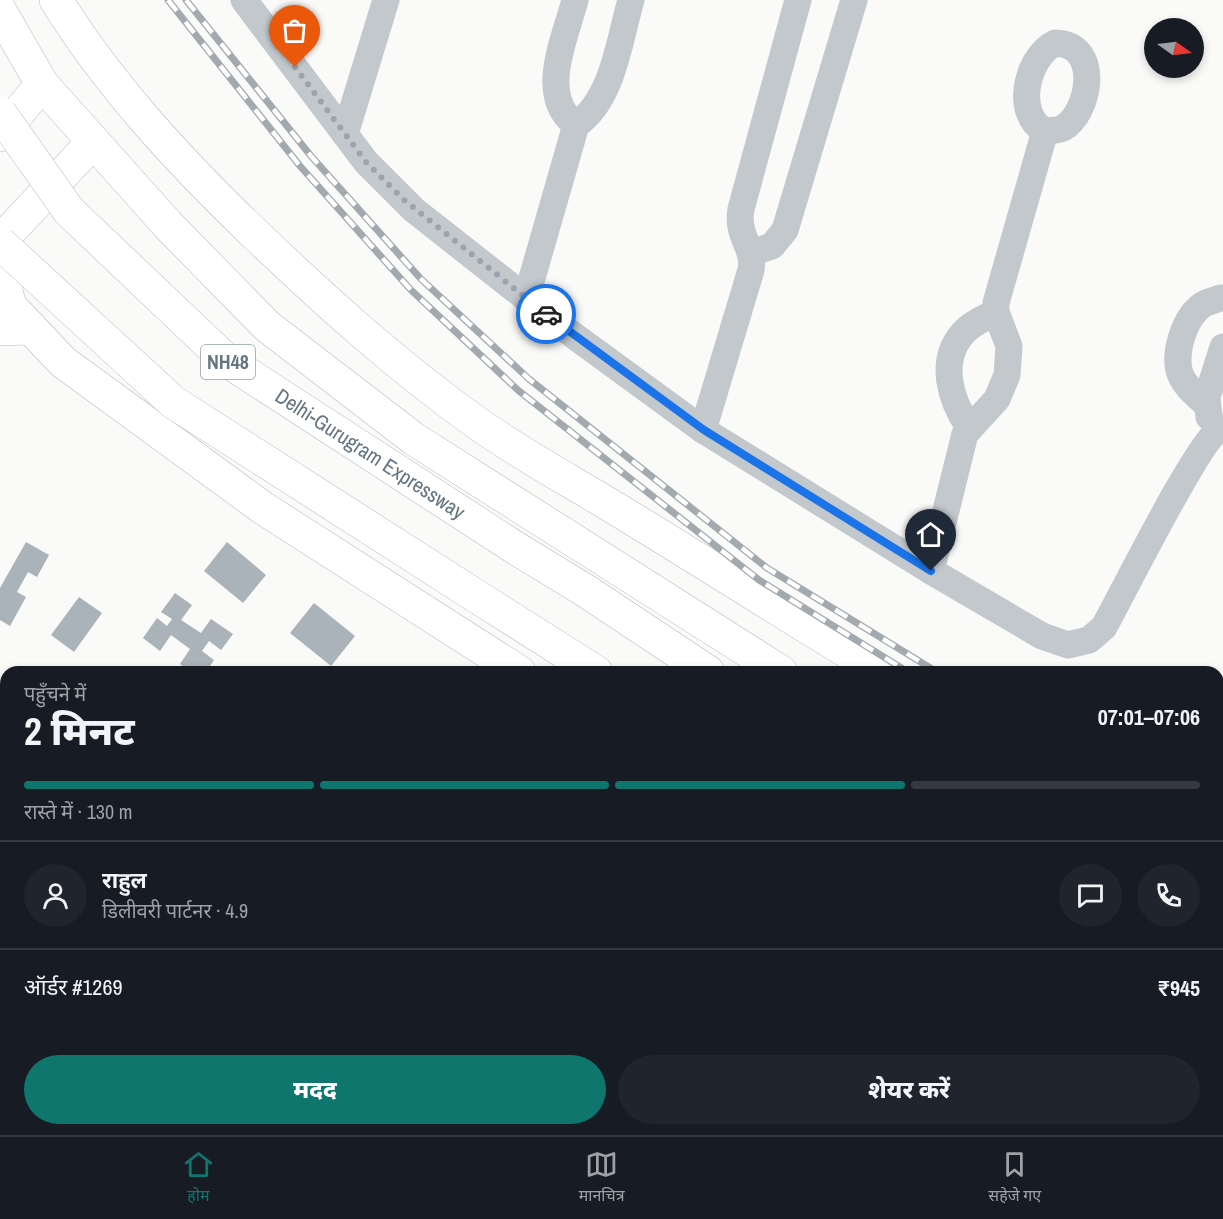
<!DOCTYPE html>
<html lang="hi">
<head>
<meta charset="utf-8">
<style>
  body { margin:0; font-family:"Archivo Narrow","Noto Sans Devanagari",sans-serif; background:#20242c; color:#f1f3f6; height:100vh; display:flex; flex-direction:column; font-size:22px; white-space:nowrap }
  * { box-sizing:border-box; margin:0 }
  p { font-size:20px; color:#9ea1a6 }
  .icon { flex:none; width:33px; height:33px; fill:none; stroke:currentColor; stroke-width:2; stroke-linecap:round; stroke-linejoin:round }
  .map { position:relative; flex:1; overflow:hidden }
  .details { position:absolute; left:0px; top:666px; width:1224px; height:470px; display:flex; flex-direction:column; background:#171b24; border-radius:18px 18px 0 0; box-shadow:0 3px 9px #0003 }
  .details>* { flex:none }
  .needle { width:39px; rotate:104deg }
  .buttons { position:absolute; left:1144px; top:18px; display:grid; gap:12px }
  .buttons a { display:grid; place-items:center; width:60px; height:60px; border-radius:50%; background:#171b24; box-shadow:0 3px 9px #0003; font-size:30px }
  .pin { position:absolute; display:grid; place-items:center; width:51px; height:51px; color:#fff; margin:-62px -26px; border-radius:50% 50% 50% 0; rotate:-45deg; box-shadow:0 0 6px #0007 }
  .pin .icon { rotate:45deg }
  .courier { position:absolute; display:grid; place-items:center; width:60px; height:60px; margin:-30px; border:4px solid #1a73e8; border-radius:50%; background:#fff; color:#222; box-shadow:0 2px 8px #0007 }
  .overview em { font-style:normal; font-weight:800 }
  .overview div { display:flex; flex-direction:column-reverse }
  .overview { display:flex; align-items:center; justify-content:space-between; height:102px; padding:0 24px }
  h1 { font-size:39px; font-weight:800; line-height:45px }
  .bar { display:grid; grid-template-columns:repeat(4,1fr); gap:9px 6px; align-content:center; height:72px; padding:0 24px }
  .bar i { height:8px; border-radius:4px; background:#363941 }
  .bar .current { background:#0f766e }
  .bar p { grid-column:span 4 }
  .line { display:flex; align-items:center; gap:15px; padding:0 24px; border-top:2px solid #363941 }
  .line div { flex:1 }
  .round { display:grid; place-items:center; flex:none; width:63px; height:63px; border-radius:32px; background:#20242c }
  .primary-button { display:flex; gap:12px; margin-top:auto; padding:12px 24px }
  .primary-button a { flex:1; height:69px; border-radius:36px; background:#0f766e; color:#fff; font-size:24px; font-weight:800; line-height:69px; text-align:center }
  .primary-button a+a { background:#20242c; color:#f1f3f6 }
  .tabs { display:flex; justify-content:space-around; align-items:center; height:84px; border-top:2px solid #363941; background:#171b24; font-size:16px; color:#9ea1a6 }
  .tabs a { display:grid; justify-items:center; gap:3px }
  .tabs .current { color:#0f766e }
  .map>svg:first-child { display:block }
  .building { fill:#aab3b9 }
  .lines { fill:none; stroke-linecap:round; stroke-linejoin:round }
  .secondary-casing { stroke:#b3babf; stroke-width:34 }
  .primary-casing { stroke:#b5babe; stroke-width:34 }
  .highway-casing { stroke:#b4b9bd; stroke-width:34 }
  .lane { stroke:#c3c8cc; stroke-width:14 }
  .street { stroke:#c3c8cc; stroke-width:27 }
  .secondary { stroke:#fff; stroke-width:33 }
  .primary { stroke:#fff; stroke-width:33 }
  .highway { stroke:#fff; stroke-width:33 }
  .rail-casing { stroke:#a2aab0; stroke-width:7 }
  .rail { stroke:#fff; stroke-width:4.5; stroke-dasharray:14; stroke-linecap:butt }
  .highway-bridge-casing { stroke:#b4b9bd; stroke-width:34; stroke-linecap:butt }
  .highway-bridge { stroke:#fff; stroke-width:33 }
  .done { stroke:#99a4ac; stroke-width:6; stroke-dasharray:0 10.8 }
  .route { stroke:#1a73e8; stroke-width:8 }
  .labels { text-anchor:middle; stroke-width:6; stroke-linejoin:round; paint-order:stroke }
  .shield { fill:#fff; stroke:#939fa8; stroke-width:1.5 }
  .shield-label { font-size:20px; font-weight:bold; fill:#657683 }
  .street-label { font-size:21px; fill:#657683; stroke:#fff }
</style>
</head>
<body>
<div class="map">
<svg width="1223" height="1135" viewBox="0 0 1223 1135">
  <rect width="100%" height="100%" fill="#fafaf8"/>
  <g class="building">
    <path d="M26,542L49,555L37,577L28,572L17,592L26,597L10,626L0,620V588Z"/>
    <path d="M227,542L266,575L243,603L204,571Z"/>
    <path d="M175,593L192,605L181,620L201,633L211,619L233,634L221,650L209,641L202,651L214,660L206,672H190L180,664L190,649L171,635L160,651L143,638L157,618L167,626L172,619L161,612Z"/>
    <path d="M79,597L102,613L74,652L51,635Z"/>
    <path d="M314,603L355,636L331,666L290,633Z"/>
    <path d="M6,709V733L0,729V718Z"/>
    <path d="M342,1130H389L387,1135H340Z"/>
  </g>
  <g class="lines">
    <g class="secondary-casing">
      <g id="secondary">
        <path d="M56,0C110,87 181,163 255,234C325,301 397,366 477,423C525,457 578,485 628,516C713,568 796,621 881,672"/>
        <path d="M0,259L8,233L93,142"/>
        <path d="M0,268L10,306L63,362L263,508L519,672"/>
      </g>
    </g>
    <g class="primary-casing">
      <g id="primary">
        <path d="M0,11L42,84L168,225L267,326L414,439L781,672"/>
        <path d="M0,135L42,84"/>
        <path d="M0,329L29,328"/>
      </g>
    </g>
    <g class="highway-casing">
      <g id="highway">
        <path d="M514,547L586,591L708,672"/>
        <path d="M476,596L596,672"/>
        <path d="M1218,955L1223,958"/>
        <path d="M1218,1013L1223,1015"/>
      </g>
    </g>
    <g class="lane">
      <path d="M0,886L6,870"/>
      <path d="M172,1130V1135"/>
      <path d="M538,1130L548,1135"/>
      <path d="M202,1135L206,1130"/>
      <path d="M420,1135L423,1130"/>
    </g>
    <g class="street">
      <path d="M244,0L366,162L414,210L573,335L703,430L931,571L1042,636L1068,645L1089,640L1104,627C1121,597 1201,434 1223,427"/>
      <path d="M575,0C565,39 537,96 576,125"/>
      <path d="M1055,43C1103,44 1089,114 1063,128C1057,131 1051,130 1045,131C1013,114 1027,57 1055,43Z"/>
      <path d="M345,134L386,0"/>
      <path d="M751,253L772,246L785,230L854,0"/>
      <path d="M526,299L576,125C613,100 619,41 631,0"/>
      <path d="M1206,404C1197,396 1186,387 1181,376C1172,356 1184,316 1204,304C1209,301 1215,300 1221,298"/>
      <path d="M1209,417L1207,397L1223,347"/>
      <path d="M969,427C950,400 938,360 964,332C972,323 985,318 996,312"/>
      <path d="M703,430L751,270C755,247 736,237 741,209L798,0"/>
      <path d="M931,571L965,434L997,399L1007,375L1009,346L996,312V303L1045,131"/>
    </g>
    <use href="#secondary" class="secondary"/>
    <use href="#primary" class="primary"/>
    <use href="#highway" class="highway"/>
    <g class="rail-casing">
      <g id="rail">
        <path d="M168,0L300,166L411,290L519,391L759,580L908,672"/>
        <path d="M186,0L311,156L421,279L529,379L767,568L937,672"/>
        <path d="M1218,841L1223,844"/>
        <path d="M1218,859L1223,862"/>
      </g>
    </g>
    <use href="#rail" class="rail"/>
    <g class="highway-bridge-casing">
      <g id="highway-bridge">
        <path d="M0,113L69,211L226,360L514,547"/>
        <path d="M0,243L173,402L476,596"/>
      </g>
    </g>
    <use href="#highway-bridge" class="highway-bridge"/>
  </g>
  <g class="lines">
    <path class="done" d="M295,67L366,162L403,199L546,314"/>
    <path class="route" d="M546,314L704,430L931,571"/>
  </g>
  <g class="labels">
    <rect class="shield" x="201" y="345" width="54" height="34" rx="4.5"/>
    <g class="shield-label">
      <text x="228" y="369">NH48</text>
    </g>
    <g class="street-label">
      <text transform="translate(370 454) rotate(33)" y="7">Delhi-Gurugram Expressway</text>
    </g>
  </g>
</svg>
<div class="buttons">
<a><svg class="needle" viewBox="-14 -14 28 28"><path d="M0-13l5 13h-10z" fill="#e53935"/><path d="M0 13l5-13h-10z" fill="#9ea1a6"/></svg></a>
</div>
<div class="pin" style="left:295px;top:67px;background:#ea580c"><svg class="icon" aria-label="bag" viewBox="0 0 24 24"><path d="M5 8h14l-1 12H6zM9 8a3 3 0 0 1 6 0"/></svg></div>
<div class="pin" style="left:931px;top:571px;background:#1f2937"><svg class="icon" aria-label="home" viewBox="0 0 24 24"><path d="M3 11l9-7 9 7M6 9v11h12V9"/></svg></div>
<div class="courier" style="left:546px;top:314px"><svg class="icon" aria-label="car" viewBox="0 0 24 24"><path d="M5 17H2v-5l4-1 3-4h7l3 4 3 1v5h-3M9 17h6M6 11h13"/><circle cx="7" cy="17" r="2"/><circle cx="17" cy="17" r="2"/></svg></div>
<section class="details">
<div class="overview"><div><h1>2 मिनट</h1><p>पहुँचने में</p></div><em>07:01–07:06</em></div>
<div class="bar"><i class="current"></i><i class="current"></i><i class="current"></i><i></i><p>रास्ते में · 130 m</p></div>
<div class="line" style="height:108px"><a class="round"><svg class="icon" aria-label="person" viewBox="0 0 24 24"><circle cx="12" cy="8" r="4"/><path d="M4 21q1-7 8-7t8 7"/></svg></a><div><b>राहुल</b><p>डिलीवरी पार्टनर · 4.9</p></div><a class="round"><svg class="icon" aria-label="chat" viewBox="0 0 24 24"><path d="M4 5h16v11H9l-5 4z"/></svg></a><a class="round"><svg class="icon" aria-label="phone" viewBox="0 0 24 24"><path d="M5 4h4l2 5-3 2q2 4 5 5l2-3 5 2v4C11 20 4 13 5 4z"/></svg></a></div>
<div class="line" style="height:78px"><div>ऑर्डर #1269</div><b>₹945</b></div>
<div class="primary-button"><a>मदद</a><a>शेयर करें</a></div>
</section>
</div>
<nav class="tabs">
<a class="current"><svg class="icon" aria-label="home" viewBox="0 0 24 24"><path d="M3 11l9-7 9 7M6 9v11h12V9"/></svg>होम</a>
<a><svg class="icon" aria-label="map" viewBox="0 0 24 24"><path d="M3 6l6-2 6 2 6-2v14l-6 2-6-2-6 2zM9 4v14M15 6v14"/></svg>मानचित्र</a>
<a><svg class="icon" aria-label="saved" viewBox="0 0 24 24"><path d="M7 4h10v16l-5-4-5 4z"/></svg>सहेजे गए</a>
</nav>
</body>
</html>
